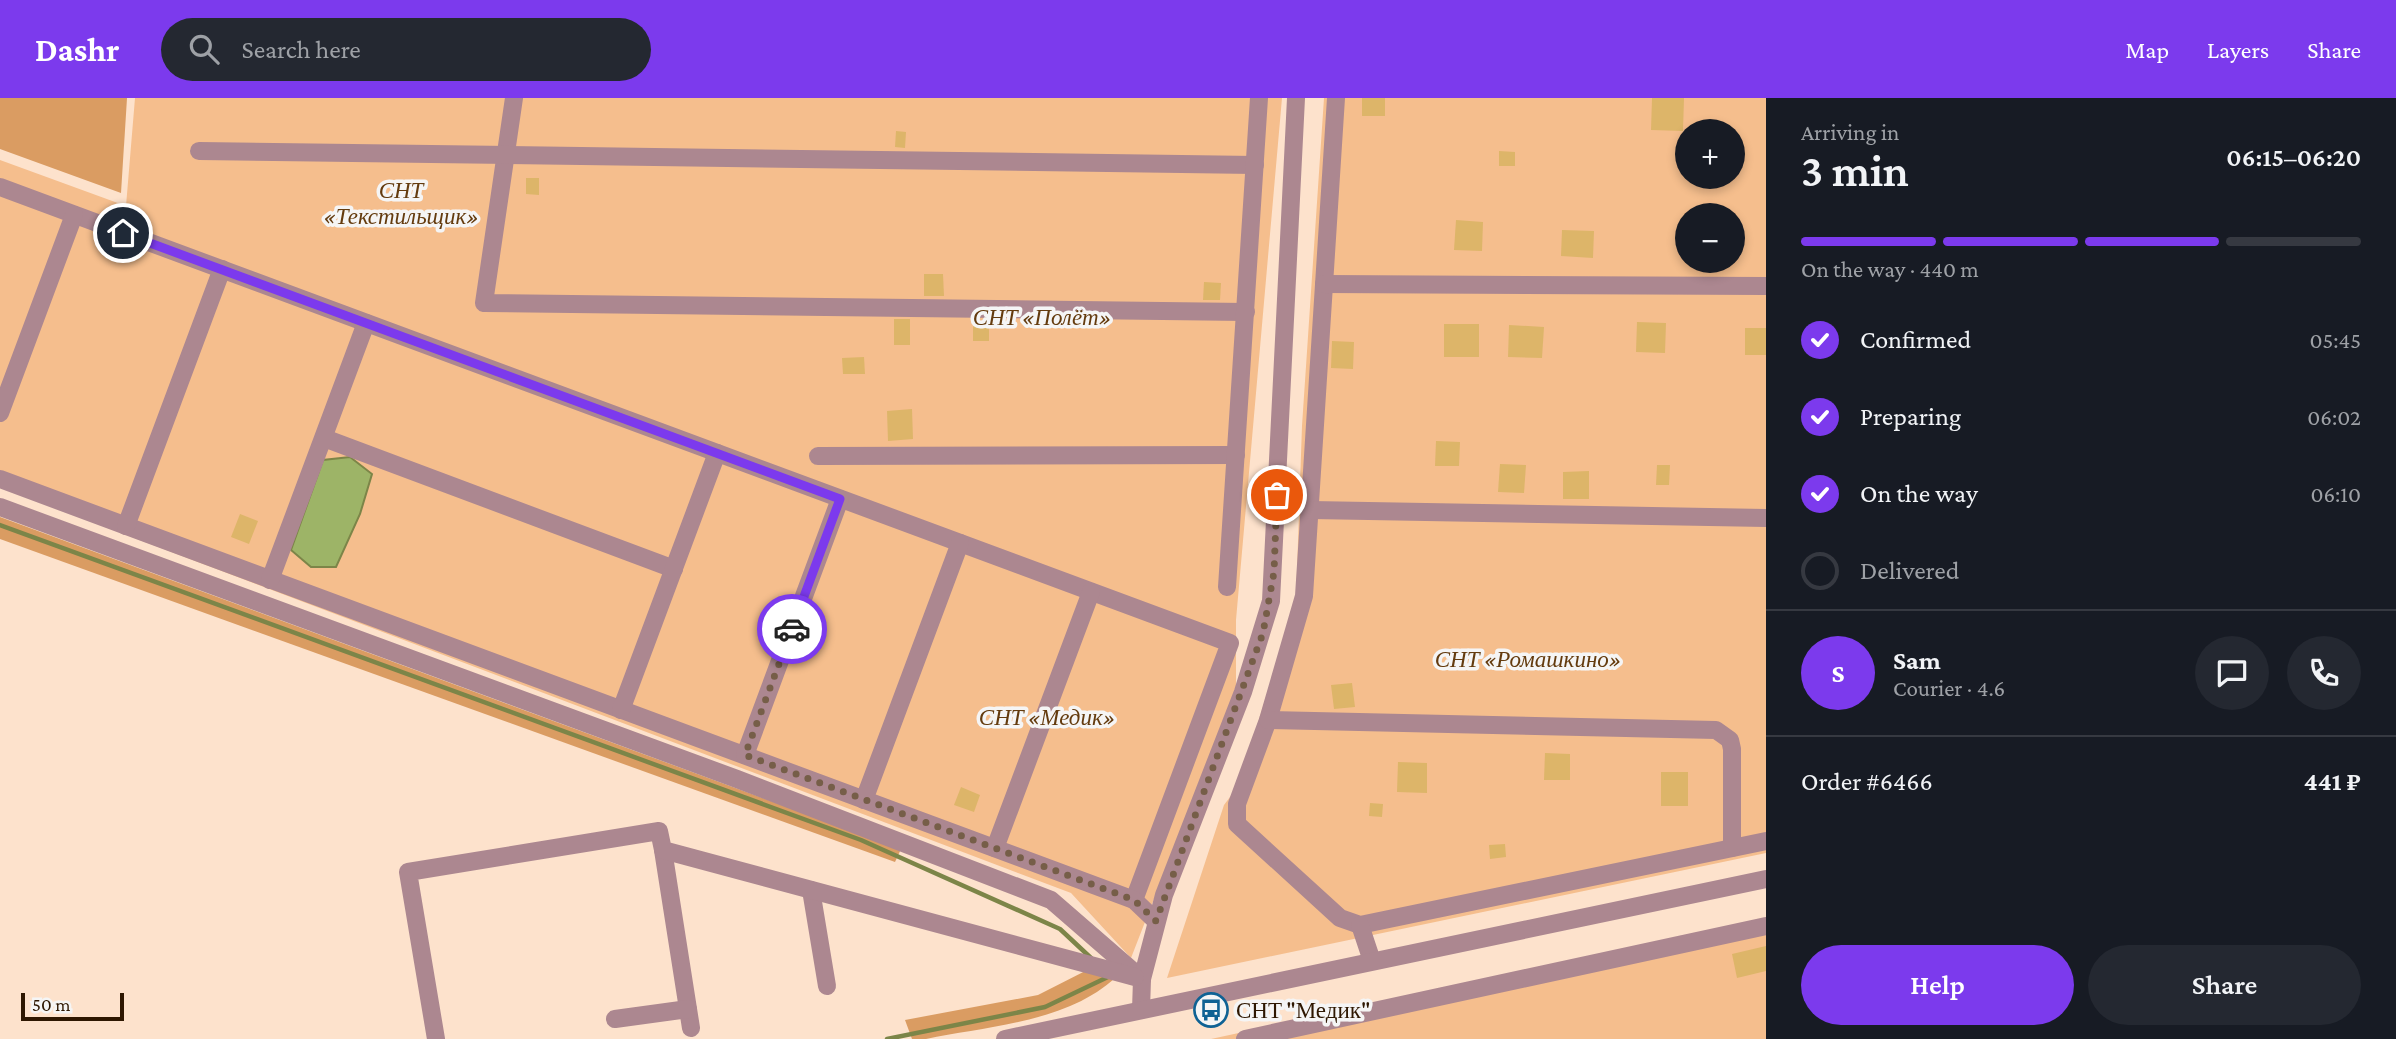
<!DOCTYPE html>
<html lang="en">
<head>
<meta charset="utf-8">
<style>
  body { margin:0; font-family:"Crimson Pro",serif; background:#242831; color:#f1f3f6; height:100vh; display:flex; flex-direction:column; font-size:26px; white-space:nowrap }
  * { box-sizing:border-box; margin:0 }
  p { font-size:23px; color:#9ea1a6 }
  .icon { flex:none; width:38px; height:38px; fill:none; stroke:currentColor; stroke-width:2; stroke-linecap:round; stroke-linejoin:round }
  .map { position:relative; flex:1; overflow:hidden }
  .drawer { display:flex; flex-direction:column; background:#171b24; width:630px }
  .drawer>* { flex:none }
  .buttons { position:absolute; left:1675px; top:21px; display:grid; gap:14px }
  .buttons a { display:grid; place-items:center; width:70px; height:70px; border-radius:50%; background:#171b24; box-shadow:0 4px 10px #0003; font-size:35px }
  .scale { position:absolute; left:21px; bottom:18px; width:103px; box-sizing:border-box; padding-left:7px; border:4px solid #2e1701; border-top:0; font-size:19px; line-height:24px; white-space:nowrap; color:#2e1701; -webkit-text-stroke:5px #f5f5f5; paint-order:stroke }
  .pin { position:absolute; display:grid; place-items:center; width:60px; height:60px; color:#fff; margin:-30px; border:4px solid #fff; border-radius:50%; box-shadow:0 2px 7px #0007 }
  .courier { position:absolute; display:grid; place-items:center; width:70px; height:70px; margin:-35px; border:5px solid #7c3aed; border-radius:50%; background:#fff; color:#222; box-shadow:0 2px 9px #0007 }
  .summary em { font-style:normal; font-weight:600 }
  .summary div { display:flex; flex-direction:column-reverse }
  .summary { display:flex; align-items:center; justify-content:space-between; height:119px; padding:0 35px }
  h1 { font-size:46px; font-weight:600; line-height:52px }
  .bar { display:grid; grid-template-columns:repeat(4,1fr); gap:10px 7px; align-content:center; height:84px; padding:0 35px }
  .bar i { height:9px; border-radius:5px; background:#363941 }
  .bar .selected { background:#7c3aed }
  .bar p { grid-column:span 4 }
  .line { display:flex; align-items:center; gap:18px; padding:0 35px; border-top:2px solid #363941 }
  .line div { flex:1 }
  .round { display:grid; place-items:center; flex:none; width:74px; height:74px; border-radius:37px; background:#242831 }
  ol { padding:0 35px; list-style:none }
  li { display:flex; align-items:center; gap:21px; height:77px }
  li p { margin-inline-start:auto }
  li .icon { padding:7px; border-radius:50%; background:#7c3aed; color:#fff; stroke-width:4 }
  li:last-child { color:#9ea1a6 }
  li i { width:38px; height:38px; border:4px solid #363941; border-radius:50% }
  .primary-button { display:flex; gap:14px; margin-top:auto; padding:14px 35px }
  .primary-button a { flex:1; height:80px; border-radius:42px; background:#7c3aed; color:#fff; font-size:28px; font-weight:600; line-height:80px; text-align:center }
  .primary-button a+a { background:#242831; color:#f1f3f6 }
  header { display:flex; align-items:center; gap:42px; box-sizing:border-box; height:98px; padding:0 35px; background:#7c3aed; color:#fff }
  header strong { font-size:33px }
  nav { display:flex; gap:38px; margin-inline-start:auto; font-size:24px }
  .search { width:490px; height:63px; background:#242831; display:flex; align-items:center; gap:18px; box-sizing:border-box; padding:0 24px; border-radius:38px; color:#9ea1a6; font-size:26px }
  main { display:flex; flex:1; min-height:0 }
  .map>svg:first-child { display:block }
  .green { fill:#f5be8d; fill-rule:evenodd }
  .forest { fill:#da9c62 }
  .water { fill:#9db467; stroke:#7c8548; stroke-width:2 }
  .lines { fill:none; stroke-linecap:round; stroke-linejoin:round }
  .stream { stroke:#7c8548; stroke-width:4.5 }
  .building { fill:#ddb569 }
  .minor { stroke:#ac8790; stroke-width:18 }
  .done { stroke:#765e48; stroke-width:7; stroke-dasharray:0 12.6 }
  .route { stroke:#7c3aed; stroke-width:9 }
  .labels { text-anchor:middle; stroke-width:7; stroke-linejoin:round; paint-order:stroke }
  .park-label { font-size:23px; font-style:italic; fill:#643b0e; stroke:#f5f5f5 }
  .poi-label { font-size:23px; fill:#2e1701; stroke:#f5f5f5; text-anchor:start }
</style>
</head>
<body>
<header>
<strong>Dashr</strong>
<div class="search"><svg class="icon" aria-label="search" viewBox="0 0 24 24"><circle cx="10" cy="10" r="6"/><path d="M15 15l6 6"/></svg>Search here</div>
<nav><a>Map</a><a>Layers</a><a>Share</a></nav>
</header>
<main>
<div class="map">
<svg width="1766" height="941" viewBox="0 0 1766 941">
  <rect width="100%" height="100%" fill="#fde2cc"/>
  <g class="green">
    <path d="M135,0H1282L1236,522V590L1131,860L1071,795L0,389V62L126,108Z"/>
    <path d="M1324,0H1766V755L1167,880L1224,707L1239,687L1296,501L1302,328ZM1687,33H1732V79H1687ZM1687,117H1732V163H1687Z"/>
    <path d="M1766,820V941H1211L1734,827Z"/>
  </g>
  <g class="forest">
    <path d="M0,0H127L121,95L0,51Z"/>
    <path d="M0,419L901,751L895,764L0,441Z"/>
    <path d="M1101,865L1120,875C1073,924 989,928 926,941H912L905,922L1038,897Z"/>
  </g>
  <path class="water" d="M350,359L372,376L360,416L336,469H311L291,452L323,362Z"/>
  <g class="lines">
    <g class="stream">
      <path d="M0,427L861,742L1060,831L1091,860"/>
      <path d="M887,941L1045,909L1110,878"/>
    </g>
  </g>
  <g class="building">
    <rect x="1362" y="0" width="23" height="18"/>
    <path d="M1652,0H1684L1683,33L1651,32Z"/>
    <path d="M896,33L906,34L905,50L895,49Z"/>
    <path d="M1499,53L1515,54V68H1499Z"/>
    <path d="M526,80H539V97L526,96Z"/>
    <path d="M1456,122L1483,124L1482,153L1454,152Z"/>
    <path d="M1562,132L1594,133L1593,160L1561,158Z"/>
    <path d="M924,176H943L944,198H924Z"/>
    <path d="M1204,184L1221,185L1220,202H1203Z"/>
    <rect x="894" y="221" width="16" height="26"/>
    <rect x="973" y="223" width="16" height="20"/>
    <path d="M1637,224L1666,225L1665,255L1636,254Z"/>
    <rect x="1444" y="226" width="35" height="33"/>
    <path d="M1509,227L1544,229L1542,260L1508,259Z"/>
    <rect x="1745" y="230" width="21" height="27"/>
    <path d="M1332,243L1354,244L1353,271L1331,270Z"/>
    <path d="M864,259L865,276H843L842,260Z"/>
    <path d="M912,311L913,341L888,343L887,313Z"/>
    <path d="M1436,343L1460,344L1459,368H1435Z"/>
    <path d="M1500,366L1526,367L1524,395L1498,394Z"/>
    <path d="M1657,367H1670L1669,387H1656Z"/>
    <path d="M1589,373V401H1563V374Z"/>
    <path d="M240,416L258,423L249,446L231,439Z"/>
    <path d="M1352,585L1355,609L1334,611L1331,587Z"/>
    <path d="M1545,655L1570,656V682H1544Z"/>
    <path d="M1398,664L1427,665V695L1397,694Z"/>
    <rect x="1661" y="674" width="27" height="34"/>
    <path d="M961,689L980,697L974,714L954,707Z"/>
    <path d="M1370,705L1383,706L1382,719L1369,718Z"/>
    <path d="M1505,746L1506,759L1490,761L1489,747Z"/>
    <path d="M1766,848V873L1737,880L1732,856Z"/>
  </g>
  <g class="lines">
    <g class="minor">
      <path d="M514,0L484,205L1246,214"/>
      <path d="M1336,0L1304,498L1268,622L1237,706V726L1340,820L1360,827L1766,743"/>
      <path d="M199,53L1255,67"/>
      <path d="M0,89L1230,545L1134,802"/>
      <path d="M1324,186L1766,188"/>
      <path d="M0,315L74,117"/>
      <path d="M324,340L674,471"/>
      <path d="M818,358L1236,357"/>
      <path d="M0,381L1134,802L1156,823"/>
      <path d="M0,409L737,681L1051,802L1142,881"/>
      <path d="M1311,412L1766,420"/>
      <path d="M126,428L222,171"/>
      <path d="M270,482L366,225"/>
      <path d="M1227,489L1259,0"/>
      <path d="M621,612L717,355"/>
      <path d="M1268,622L1716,632L1730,642L1732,651V750"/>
      <path d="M745,657L840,401"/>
      <path d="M864,702L960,445"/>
      <path d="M995,750L1091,494"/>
      <path d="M663,752L691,930"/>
      <path d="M811,792L827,888"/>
      <path d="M1360,827L1372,863"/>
      <path d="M1141,912L1142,881L1164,797L1243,594L1271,503L1296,0"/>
      <path d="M615,921L688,911"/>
      <path d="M436,941L408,774L659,733L663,752L1135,879"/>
      <path d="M1005,941L1766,781"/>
      <path d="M1245,941L1766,828"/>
    </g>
  </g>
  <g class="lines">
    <path class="done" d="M792,531L745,657L1134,802L1156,823L1263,535L1274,474L1277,397"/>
    <path class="route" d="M123,135L840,401L792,531"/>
  </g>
  <defs>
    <g id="bus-ring" transform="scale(1.75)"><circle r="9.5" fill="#f5f5f5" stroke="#0f6294" stroke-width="1.5"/><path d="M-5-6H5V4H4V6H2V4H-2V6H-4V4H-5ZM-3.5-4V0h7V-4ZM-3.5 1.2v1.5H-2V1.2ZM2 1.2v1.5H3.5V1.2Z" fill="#0f6294"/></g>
  </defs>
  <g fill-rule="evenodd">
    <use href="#bus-ring" x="1211" y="912"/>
  </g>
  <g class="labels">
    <g class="park-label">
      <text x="401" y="100">СНТ<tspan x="401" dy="26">«Текстильщик»</tspan></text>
      <text x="1042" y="227">СНТ «Полёт»</text>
      <text x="1528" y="569">СНТ «Ромашкино»</text>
      <text x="1047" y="627">СНТ «Медик»</text>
    </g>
    <g class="poi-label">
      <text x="1236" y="920">СНТ "Медик"</text>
    </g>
  </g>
</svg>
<div class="buttons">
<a>+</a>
<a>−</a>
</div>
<div class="scale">50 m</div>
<div class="pin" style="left:1277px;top:397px;background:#ea580c"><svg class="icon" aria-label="bag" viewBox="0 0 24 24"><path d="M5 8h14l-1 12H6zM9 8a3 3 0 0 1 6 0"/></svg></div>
<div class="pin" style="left:123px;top:135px;background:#1f2937"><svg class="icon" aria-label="home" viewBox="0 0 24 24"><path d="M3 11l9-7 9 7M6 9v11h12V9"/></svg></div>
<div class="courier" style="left:792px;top:531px"><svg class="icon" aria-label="car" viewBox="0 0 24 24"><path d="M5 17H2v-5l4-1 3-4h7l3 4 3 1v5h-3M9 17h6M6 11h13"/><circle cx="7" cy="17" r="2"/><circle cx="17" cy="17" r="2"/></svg></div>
</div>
<section class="drawer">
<div class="summary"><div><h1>3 min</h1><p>Arriving in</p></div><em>06:15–06:20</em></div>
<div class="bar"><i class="selected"></i><i class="selected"></i><i class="selected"></i><i></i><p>On the way · 440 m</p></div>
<ol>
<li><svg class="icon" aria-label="check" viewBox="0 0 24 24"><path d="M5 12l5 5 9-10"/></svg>Confirmed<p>05:45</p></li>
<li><svg class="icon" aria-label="check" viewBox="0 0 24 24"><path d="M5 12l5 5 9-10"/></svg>Preparing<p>06:02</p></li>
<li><svg class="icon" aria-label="check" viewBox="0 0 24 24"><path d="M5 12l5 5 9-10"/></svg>On the way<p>06:10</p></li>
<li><i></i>Delivered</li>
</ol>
<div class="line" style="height:126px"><b class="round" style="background:#7c3aed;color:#fff">S</b><div><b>Sam</b><p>Courier · 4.6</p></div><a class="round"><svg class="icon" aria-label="chat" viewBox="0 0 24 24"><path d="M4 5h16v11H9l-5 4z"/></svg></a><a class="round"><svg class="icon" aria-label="phone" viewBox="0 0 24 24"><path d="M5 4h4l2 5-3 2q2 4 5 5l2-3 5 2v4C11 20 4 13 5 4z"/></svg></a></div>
<div class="line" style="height:91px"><div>Order #6466</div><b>441 ₽</b></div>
<div class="primary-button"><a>Help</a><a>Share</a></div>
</section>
</main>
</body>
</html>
